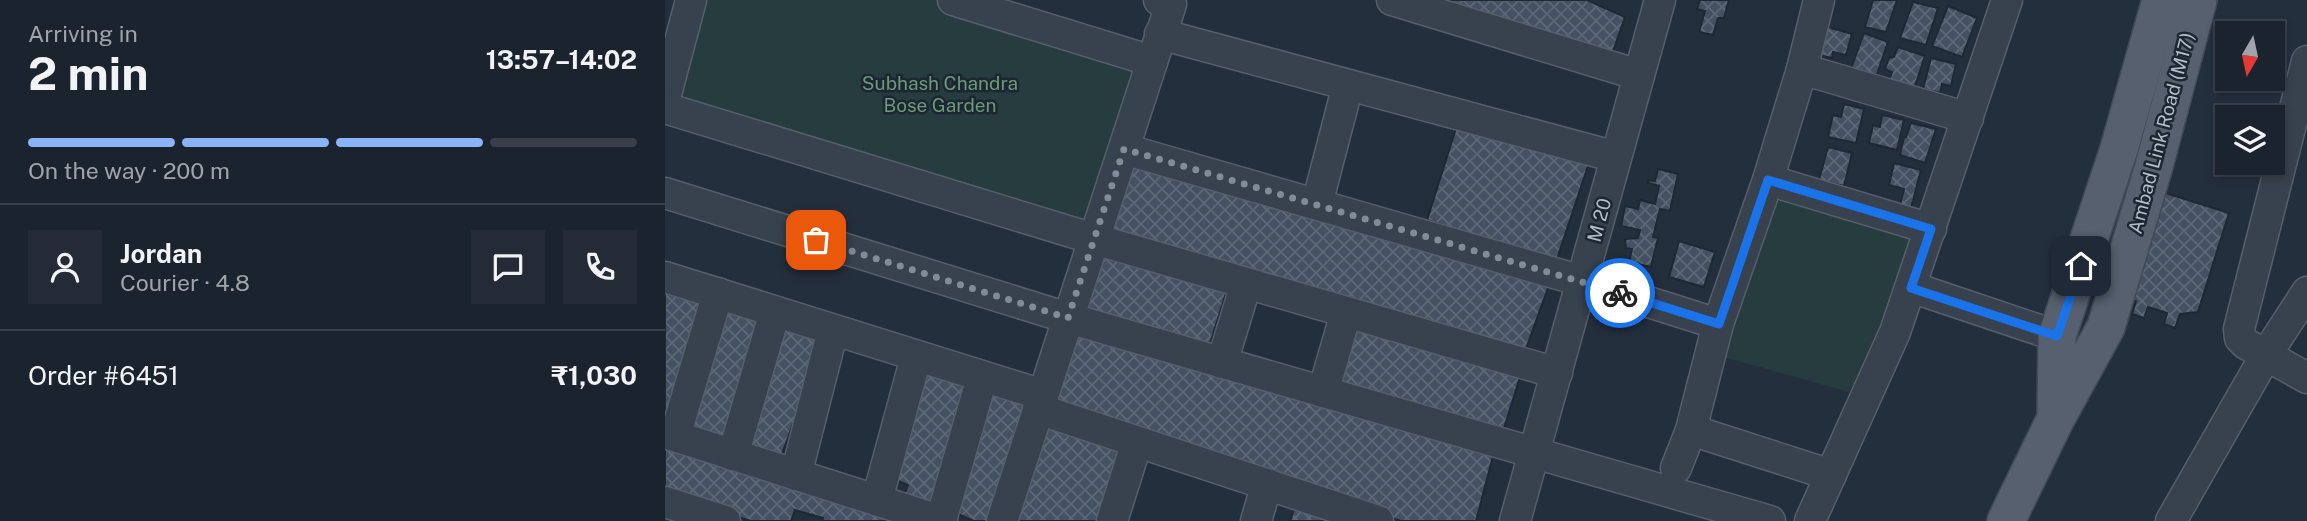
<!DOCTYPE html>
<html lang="en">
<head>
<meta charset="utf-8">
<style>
  body { margin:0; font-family:"Public Sans",sans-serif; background:#242b36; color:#f1f3f6; height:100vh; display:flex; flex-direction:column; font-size:26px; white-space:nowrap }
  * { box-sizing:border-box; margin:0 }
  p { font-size:23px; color:#a0a4aa }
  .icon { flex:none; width:38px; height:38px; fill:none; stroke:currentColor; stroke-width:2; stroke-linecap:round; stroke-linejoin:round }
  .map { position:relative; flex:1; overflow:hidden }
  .details { display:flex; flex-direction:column; background:#1b232e; width:665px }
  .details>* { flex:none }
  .needle { width:46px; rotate:189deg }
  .buttons { position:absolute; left:1550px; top:21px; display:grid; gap:14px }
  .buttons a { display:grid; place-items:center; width:70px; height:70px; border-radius:0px; background:#1b232e; box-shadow:0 4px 10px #0003,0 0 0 2px #39404a; font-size:35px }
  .pin { position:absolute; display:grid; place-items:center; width:60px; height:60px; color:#fff; margin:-30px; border-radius:14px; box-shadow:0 4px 10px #0006 }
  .courier { position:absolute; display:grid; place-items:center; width:70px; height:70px; margin:-35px; border:5px solid #1a73e8; border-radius:50%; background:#fff; color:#222; box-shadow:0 2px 9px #0007 }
  .headline em { font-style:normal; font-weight:700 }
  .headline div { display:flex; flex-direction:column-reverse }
  .headline { display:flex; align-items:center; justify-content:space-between; height:119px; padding:0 28px }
  h1 { font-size:46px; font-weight:700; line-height:52px }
  .bar { display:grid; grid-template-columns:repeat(4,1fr); gap:10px 7px; align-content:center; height:84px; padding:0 28px }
  .bar i { height:9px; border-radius:5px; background:#39404a }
  .bar .on { background:#8ab4f8 }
  .bar p { grid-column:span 4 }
  .line { display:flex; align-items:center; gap:18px; padding:0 28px; border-top:2px solid #39404a }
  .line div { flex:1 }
  .round { display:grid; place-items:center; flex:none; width:74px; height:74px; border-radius:0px; background:#242b36 }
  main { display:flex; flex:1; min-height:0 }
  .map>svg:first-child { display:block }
  .green { fill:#263c3f }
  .building { fill:url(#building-cross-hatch); stroke:#1f2835; stroke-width:2 }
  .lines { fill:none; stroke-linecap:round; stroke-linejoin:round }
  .minor-casing { stroke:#565f6c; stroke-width:33 }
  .major-casing { stroke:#414a57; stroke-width:40 }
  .minor { stroke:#38414e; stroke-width:30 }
  .major { stroke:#56606e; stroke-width:37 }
  .done { stroke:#828b98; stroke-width:7; stroke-dasharray:0 12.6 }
  .route { stroke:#1a73e8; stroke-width:9 }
  .labels { text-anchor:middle; stroke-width:5; stroke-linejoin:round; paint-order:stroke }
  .park-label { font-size:19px; fill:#6b9a76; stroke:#1d2633 }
  .street-label { font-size:19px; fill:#b4bcc9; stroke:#1d2633 }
</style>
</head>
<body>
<main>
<section class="details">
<div class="headline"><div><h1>2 min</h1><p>Arriving in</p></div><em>13:57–14:02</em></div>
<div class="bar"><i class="on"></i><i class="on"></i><i class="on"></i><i></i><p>On the way · 200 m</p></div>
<div class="line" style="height:126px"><a class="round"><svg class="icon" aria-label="person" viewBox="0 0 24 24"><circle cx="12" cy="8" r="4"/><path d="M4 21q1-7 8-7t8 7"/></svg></a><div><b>Jordan</b><p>Courier · 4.8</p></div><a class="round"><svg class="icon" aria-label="chat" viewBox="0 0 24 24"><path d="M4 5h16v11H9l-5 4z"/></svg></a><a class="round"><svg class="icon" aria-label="phone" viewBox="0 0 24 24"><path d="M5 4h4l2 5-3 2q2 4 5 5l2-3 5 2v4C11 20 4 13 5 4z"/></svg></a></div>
<div class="line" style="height:91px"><div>Order #6451</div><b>₹1,030</b></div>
</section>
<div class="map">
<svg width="1642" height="521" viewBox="0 0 1642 521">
  <defs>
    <pattern id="building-cross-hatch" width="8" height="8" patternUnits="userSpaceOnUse" patternTransform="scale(1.75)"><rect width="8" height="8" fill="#455162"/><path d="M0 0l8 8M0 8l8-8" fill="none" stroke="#5d6877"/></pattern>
  </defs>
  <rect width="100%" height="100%" fill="#242f3e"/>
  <g class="green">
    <path d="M32,0H288L487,61L429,239L0,99Z"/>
    <path d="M1105,188L1255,234L1232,308L1184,392L1055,356Z"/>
  </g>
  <g class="building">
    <path d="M735,0H922L960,17L946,57Z"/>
    <path d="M1035,0H1064L1059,18H1053L1048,35L1034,32L1040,11L1032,9Z"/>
    <path d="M1208,0H1232L1221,32L1200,27Z"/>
    <path d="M1248,2L1273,8L1261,45L1235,38Z"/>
    <path d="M1283,6L1312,18L1297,57L1267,46Z"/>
    <path d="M1160,26L1187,34L1181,55L1168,52L1167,58L1149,54Z"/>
    <path d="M1199,33L1223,42L1209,83L1184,74Z"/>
    <path d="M1233,47L1260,56L1248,92L1223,84L1227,72L1220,69L1224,58L1229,57Z"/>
    <path d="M1266,58L1291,64L1286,86L1277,84L1275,93L1258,89Z"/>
    <path d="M1179,104L1199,109L1191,143L1163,137L1168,115L1176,117Z"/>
    <path d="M1217,115L1239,120L1232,150L1204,143L1208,125L1215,127Z"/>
    <path d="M1246,123L1271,129L1260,163L1235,155L1239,137H1241Z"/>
    <path d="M792,125L926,157L891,262L762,220Z"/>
    <path d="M1163,147L1187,153L1179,186L1154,180Z"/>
    <path d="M468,161L884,285L858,357L443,234Z"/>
    <path d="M1229,163L1256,170L1246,208L1235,205L1239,189L1224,185Z"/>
    <path d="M993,169L1013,174L1005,211L995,209L988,237L993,238L986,267L964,262L967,249L961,248L960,239L973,238L975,230L956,226L960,206L973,209L975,200L990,204L994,186L983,183L984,180L990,181Z"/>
    <path d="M1491,190L1564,213L1533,312L1515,314L1510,328L1499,324L1502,313L1483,307L1479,318L1467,314L1471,301L1458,296Z"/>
    <path d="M1014,241L1050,252L1039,287L1004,277Z"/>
    <path d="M440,249L562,290L542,353L419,318Z"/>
    <path d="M0,283L42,305L0,426Z"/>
    <path d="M56,303L102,317L63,447L21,433Z"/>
    <path d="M117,322L161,335L114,462L75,451Z"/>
    <path d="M682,324L855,377L836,438L665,388Z"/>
    <path d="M410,331L828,456L811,521H736L387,409Z"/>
    <path d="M258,365L304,383L267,508L237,499L243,485L228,479Z"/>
    <path d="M324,386L367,398L327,521H309L286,511Z"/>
    <path d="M381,420L463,445L441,521H351Z"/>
    <path d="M0,445L252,521H157L158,518L130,510L126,521H86L0,494Z"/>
    <path d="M632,501L696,521H625Z"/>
  </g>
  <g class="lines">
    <g class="minor-casing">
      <g id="minor">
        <path d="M288,0L487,61"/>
        <path d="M727,0L974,75"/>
        <path d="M495,34L951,157"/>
        <path d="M1642,61L1574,329L1575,338L1581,344L1642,378"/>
        <path d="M1137,69L1303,118"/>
        <path d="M0,98L26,0"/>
        <path d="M0,108L429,239L892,373"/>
        <path d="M459,149L917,281L1053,324"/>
        <path d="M1103,180L1266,229"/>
        <path d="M0,193L403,318L1105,521"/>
        <path d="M652,204L683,85"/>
        <path d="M0,277L378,395"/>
        <path d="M1246,287L1392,336"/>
        <path d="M557,363L581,284"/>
        <path d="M658,392L681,313"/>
        <path d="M373,409L713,521"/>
        <path d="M1026,430L1166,475"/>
        <path d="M0,433L277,521"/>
        <path d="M10,436L53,293"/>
        <path d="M68,455L110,312"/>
        <path d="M1011,468L1026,430L1053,324L1103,180L1137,69L1154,0"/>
        <path d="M131,475L168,330"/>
        <path d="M212,500L251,357"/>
        <path d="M0,502L60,521"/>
        <path d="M276,520L317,378"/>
        <path d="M337,521L506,4L494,0"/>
        <path d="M447,521L472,442"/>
        <path d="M591,521L602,484"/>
        <path d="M850,521L995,0"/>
        <path d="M1145,521L1230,332L1342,0"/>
        <path d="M1506,521L1601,355L1642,292"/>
      </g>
    </g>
    <g class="major-casing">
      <g id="major">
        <path d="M1391,414L1392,336L1454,149L1496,0"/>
        <path d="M1341,521L1391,418L1441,327L1489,166L1533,0"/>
      </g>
    </g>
    <use href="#minor" class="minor"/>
    <use href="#major" class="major"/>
  </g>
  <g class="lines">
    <path class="done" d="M151,240L403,318L459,149L955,293"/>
    <path class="route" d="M955,293L1054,324L1103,180L1266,229L1246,288L1392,336L1416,266"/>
  </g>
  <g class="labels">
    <g class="park-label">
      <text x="275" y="90">Subhash Chandra<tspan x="275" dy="22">Bose Garden</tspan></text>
    </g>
    <g class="street-label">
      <text transform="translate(1496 133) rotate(-75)" y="7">Ambad Link Road (M17)</text>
      <text transform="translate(934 220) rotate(-75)" y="7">M 20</text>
    </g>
  </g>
</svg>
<div class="buttons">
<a><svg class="needle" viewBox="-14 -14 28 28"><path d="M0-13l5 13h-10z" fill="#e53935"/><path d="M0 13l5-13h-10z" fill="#a0a4aa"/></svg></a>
<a><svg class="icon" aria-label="layers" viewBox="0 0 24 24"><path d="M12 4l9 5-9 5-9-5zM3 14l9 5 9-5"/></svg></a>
</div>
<div class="pin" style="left:151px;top:240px;background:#ea580c"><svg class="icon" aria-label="bag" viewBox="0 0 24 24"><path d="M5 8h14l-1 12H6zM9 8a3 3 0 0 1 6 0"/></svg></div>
<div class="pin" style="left:1416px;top:266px;background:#1f2937"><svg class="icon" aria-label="home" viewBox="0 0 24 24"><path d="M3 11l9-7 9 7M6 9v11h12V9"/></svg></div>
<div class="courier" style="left:955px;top:293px"><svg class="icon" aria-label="bike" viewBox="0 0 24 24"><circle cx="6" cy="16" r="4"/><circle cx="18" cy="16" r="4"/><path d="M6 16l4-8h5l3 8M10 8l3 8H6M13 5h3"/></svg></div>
</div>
</main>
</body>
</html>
